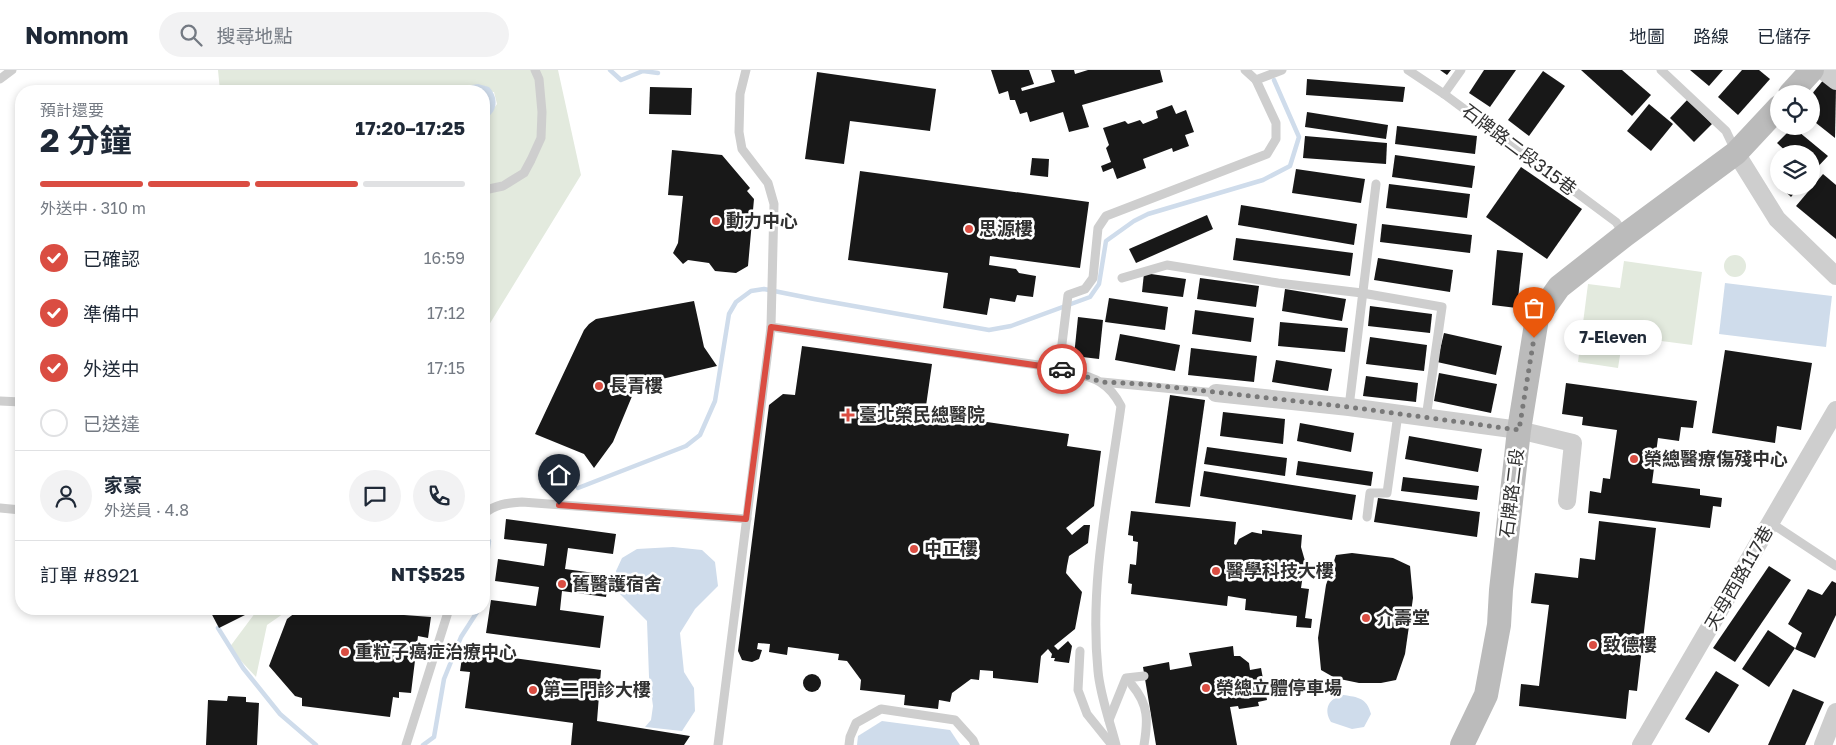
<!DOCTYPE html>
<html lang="zh-TW">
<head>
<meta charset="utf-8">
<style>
  body { margin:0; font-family:"Golos Text","Noto Sans TC",sans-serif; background:#f2f2f3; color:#1f2937; height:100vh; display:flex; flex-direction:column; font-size:19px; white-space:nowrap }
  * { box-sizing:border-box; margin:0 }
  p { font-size:16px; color:#747a83 }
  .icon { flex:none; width:28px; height:28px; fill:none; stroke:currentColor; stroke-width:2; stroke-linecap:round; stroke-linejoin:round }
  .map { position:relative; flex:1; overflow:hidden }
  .drawer { position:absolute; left:15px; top:15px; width:475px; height:530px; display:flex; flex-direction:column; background:#fff; border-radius:20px; box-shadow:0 2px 8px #0003 }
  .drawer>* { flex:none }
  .controls { position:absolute; left:1770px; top:15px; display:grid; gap:10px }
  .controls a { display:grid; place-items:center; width:50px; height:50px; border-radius:50%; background:#fff; box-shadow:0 2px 8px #0003; font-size:25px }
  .pin { position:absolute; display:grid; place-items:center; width:42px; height:42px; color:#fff; margin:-51px -21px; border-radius:50% 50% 50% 0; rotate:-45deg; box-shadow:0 0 5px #0007 }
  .pin .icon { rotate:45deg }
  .courier { position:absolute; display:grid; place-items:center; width:50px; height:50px; margin:-25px; border:4px solid #da4d42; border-radius:50%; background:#fff; color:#222; box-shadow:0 1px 6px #0007 }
  .bubble { position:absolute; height:35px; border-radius:18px; background:#fff; box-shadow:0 2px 8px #0003; font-size:16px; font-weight:700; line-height:35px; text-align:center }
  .headline em { font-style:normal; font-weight:700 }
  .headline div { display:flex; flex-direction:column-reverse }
  .headline { display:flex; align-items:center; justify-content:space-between; height:85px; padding:0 25px }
  h1 { font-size:32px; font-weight:700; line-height:38px }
  .bar { display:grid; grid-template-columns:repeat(4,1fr); gap:8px 5px; align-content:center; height:60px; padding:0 25px }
  .bar i { height:6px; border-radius:4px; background:#e0e1e3 }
  .bar .on { background:#da4d42 }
  .bar p { grid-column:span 4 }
  .line { display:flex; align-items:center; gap:12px; padding:0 25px; border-top:1px solid #e0e1e3 }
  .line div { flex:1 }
  .round { display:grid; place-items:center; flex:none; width:52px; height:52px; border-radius:26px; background:#f2f2f3 }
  ol { padding:0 25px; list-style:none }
  li { display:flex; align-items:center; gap:15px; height:55px }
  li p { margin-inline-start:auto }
  li .icon { padding:5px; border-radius:50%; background:#da4d42; color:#fff; stroke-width:4 }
  li:last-child { color:#747a83 }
  li i { width:28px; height:28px; border:2px solid #e0e1e3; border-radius:50% }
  header { display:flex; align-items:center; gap:30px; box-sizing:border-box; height:70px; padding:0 25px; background:#fff; border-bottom:1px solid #e0e1e3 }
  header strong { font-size:24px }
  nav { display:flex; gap:28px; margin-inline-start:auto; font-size:18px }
  .search { width:350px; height:45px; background:#f2f2f3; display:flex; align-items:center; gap:12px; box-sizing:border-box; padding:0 18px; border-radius:28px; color:#747a83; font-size:19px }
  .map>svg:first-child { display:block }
  .green { fill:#e3eade }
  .water { fill:#cfdceb }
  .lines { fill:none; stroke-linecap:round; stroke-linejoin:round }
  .stream { stroke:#cfdceb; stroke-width:4.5 }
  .building { fill:#181818 }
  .lane { stroke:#cecece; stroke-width:9 }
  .street { stroke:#cecece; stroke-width:18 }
  .secondary { stroke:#bbb; stroke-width:24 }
  .done { stroke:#797979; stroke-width:5; stroke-dasharray:0 9 }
  .route { stroke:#da4d42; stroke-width:6 }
  .poi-dot { fill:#da4d42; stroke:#fff; stroke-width:2 }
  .labels { text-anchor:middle; stroke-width:5; stroke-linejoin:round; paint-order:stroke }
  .street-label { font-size:18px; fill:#313131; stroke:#fff }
  .poi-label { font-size:18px; font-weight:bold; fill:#313131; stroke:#fff; text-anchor:start }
</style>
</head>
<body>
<header>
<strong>Nomnom</strong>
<div class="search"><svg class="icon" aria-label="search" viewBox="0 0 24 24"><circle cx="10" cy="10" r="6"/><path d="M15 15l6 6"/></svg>搜尋地點</div>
<nav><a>地圖</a><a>路線</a><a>已儲存</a></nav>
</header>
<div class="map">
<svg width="1836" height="675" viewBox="0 0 1836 675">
  <rect width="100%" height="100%" fill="#fff"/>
  <g class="green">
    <path d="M218,0H558L581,105L484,263V49L487,48L497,34L494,22L467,19L464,21H220Z"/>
    <circle cx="1735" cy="196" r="11"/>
    <path d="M1624,191L1702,202L1692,275L1623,266L1618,298L1578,292L1588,214L1620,218Z"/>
    <path d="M258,539H290L267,555L256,607L229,578Z"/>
  </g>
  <g class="water">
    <path d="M478,14L489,17C499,28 498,43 484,49V21H464L472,15Z"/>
    <path d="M1725,213L1832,226L1826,277L1719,264Z"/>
    <path d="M673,477L702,480L715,492L718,516L695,539L680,563L684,602L694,618L695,641L682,661L645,657L651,650L653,636L649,607L647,551L620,524L616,501L622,488L637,479Z"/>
    <path d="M1343,625C1358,627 1367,628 1371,644L1364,657L1352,659L1331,652C1323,639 1329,628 1343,625Z"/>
    <path d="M882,651L950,660L960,675H857L858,666Z"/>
  </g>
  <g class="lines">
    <g class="stream">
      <path d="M610,0L621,10L643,1L658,3"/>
      <path d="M578,418L686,376L700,365L715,331L729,244L736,232L751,221L764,219L814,229L989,260L1011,256L1090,227L1099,214L1106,171L1134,151L1148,144L1263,110L1290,96L1299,67L1274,10"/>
      <path d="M484,506L489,471"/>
      <path d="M218,558L243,598L280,644L316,675"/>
      <path d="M423,675L434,667L444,609L461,567L479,539"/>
    </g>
  </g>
  <g class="building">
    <path d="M991,0H1029L1034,14L1021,18L1022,21L1055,12L1051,0H1074L1075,4L1088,0H1160L1163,12L1082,35L1089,57L1069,62L1063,42L1030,52L1027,42L1020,44L1015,30H1010L1008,21L999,24Z"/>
    <path d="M1440,0H1451L1447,5Z"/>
    <path d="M1484,0H1516L1490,37L1469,23Z"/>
    <path d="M1581,0H1622L1651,25L1632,46Z"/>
    <path d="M1690,0H1723L1709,16Z"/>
    <path d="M1742,0H1759L1770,9L1738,45L1718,27Z"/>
    <path d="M1543,1L1565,16L1529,66L1508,50Z"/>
    <path d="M817,2L936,19L930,61L850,51L844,94L805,89Z"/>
    <path d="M1825,8L1836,17L1835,68L1811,49V25Z"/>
    <path d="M1307,9L1405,17L1403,32L1306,25Z"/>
    <path d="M650,17L692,18L691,45L649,44Z"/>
    <path d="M1688,29L1712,54L1694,72L1670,48Z"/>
    <path d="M1649,34L1673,54L1651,81L1627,61Z"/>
    <path d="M1172,35L1176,44L1186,40L1194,62L1185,65L1189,76L1173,82L1172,78L1143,89L1146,98L1117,109L1113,98L1103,102L1101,96L1111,92L1106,78L1109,75L1103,58L1125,51L1128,54L1140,50L1143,54L1158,48L1156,41Z"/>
    <path d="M1307,42L1388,55L1386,69L1305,57Z"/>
    <path d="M1397,56L1477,66L1475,84L1395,74Z"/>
    <path d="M1793,57L1828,86L1811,104V84H1789L1777,73Z"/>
    <path d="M1305,66L1387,73L1386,94L1303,88Z"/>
    <path d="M672,80L722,85L750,118L747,121L754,129L748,196L736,203L715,201L709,193L688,190L683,194L673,183L678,173L683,126L668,125Z"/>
    <path d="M1395,85L1475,96L1472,118L1392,107Z"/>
    <path d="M1032,88L1049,89L1048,107L1030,105Z"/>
    <path d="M1521,97L1582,139L1547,189L1486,147Z"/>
    <path d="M1296,99L1365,109L1361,133L1292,123Z"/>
    <path d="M860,101L1089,132L1080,198L990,186L989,195L1016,199L1019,203L1036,206L1033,227L1017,225L1015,232L990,228L987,245L943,238L948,203L848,190Z"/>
    <path d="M1779,103V115L1774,110Z"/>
    <path d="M1823,104L1836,115V169L1796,136Z"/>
    <path d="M1389,114L1470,124L1467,148L1386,138Z"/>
    <path d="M1780,116H1800L1791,127Z"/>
    <path d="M1241,135L1357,154L1354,175L1238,155Z"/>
    <path d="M1207,145L1213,159L1136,193L1129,179Z"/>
    <path d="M1382,154L1472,165L1470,183L1380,172Z"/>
    <path d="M1236,168L1353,183L1350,206L1233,190Z"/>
    <path d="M1497,180L1523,183L1517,238L1492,235Z"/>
    <path d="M1378,188L1453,200L1450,222L1374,210Z"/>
    <path d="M1144,203L1186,209L1183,227L1142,222Z"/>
    <path d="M1200,208L1259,216L1256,237L1197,229Z"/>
    <path d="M1285,219L1346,229L1342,251L1282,241Z"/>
    <path d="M1109,228L1168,237L1165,260L1105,252Z"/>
    <path d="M694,231L704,277L717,296L645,313L635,319L613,372L594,398L584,384L535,364L584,260L589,254L596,249Z"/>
    <path d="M1370,236L1432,244L1430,263L1368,256Z"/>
    <path d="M1195,240L1254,248L1251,272L1192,264Z"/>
    <path d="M1078,247L1103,250L1099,289L1074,286Z"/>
    <path d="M1280,252L1348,258L1345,282L1278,276Z"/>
    <path d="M1444,263L1502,276L1496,305L1437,292Z"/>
    <path d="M1120,264L1180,275L1175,301L1115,290Z"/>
    <path d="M1370,267L1427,275L1424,301L1366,294Z"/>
    <path d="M802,276L932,294L925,343L1069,364L1067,376L1101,381L1094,436L1066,458L1072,465L1084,455H1090L1088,473L1069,486L1067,496L1066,503L1082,522L1075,559L1054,576L1058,580L1068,571L1072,576L1069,593L1054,591L1055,588H1051L1052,584L1048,579L1041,586L1038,613L993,608V601L980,600L979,610L971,609L952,623L950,632L939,630L938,639L904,635L905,625L860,620L861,610L847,591L838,590L839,584L788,577L787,585L769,582L770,574L758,573L757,579L762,580L759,589L752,592L742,590L738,581L769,335L783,324L795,325Z"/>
    <path d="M1191,278L1257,286L1254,312L1188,305Z"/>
    <path d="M1725,280L1812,293L1801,360L1777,356L1775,373L1712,363Z"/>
    <path d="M1276,290L1332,299L1328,321L1272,312Z"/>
    <path d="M1439,303L1497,314L1491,343L1434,331Z"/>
    <path d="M1366,306L1418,313L1416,332L1363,326Z"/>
    <path d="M1566,313L1697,331L1693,358L1681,357L1679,371L1658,368L1652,413L1700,419V425L1722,428L1721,437L1713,436L1710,458L1588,443L1590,421L1601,423L1603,408L1610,409L1617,360L1582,355L1583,347L1562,344Z"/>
    <path d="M1170,325L1205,330L1190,437L1155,433Z"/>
    <path d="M1223,342L1285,349L1283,374L1220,366Z"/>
    <path d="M1300,353L1354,363L1351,382L1297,371Z"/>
    <path d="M1409,366L1482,379L1478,402L1405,389Z"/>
    <path d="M1207,377L1287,388L1285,406L1204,394Z"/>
    <path d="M1298,391L1373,402L1371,416L1296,405Z"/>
    <path d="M1204,401L1356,425L1352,450L1200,426Z"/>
    <path d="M1403,407L1479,416L1477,430L1401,421Z"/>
    <path d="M1378,428L1480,442L1477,467L1374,452Z"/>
    <path d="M1131,441L1236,452L1234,474L1236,475L1239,469L1252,462L1262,464V460L1302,465L1301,477L1305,491L1301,518L1309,519L1305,548L1312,549L1311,558L1296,557L1297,546L1245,540L1246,529L1228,526L1227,536L1131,524L1132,514L1128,513L1130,494L1136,495L1138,472L1133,471V466L1128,465Z"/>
    <path d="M506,449L616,464L613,484L568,478L565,499L609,505L606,527L562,521L560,540L604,546L600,578L486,563L491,530L536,536L539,517L495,511L498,489L544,496L547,474L504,469Z"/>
    <path d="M1599,451L1656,458L1637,621L1629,620L1626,649L1519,636L1521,614L1539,616L1549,535L1531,533L1535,503L1578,508L1580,488L1595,490Z"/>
    <path d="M1352,483L1393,488L1410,496L1413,528L1405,584L1396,610L1381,613H1359L1335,608L1321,600L1318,568L1326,515L1336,485Z"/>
    <path d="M1769,496L1791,510L1735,592L1713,578Z"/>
    <path d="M1832,511L1836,513V545L1815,588L1795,579L1802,563L1788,554L1808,519L1822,525Z"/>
    <path d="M209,539H246L249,543L219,558Z"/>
    <path d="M300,539H403L404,545L431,547L428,568L418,566L411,623L399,622V628L393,627L390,647L302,636V628L295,626L269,596L287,549Z"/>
    <path d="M1768,560L1795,578L1769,617L1742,599Z"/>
    <path d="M1233,576L1234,586H1240L1249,593L1250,600L1261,598L1267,630L1258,632L1259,636L1239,639L1238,636L1230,637L1237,675H1156L1143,597L1169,592L1170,600L1192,596L1189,583Z"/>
    <path d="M463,581L601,600L597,651L690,666L684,675H571L573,653L465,638L470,602L460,601Z"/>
    <path d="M1716,601L1739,615L1709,663L1685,649Z"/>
    <circle cx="812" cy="613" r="9"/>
    <path d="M1793,619L1824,632L1805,675H1768Z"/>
    <path d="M228,626L246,627V632L259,633L257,675H206L208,630L227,631Z"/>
  </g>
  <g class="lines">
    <g class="lane">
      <path d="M1245,0L1256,10"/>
      <path d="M1408,0L1444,24L1616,152L1625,165"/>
      <path d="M1661,0L1726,61L1736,82"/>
      <path d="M0,9L12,0"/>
      <path d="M1444,24L1461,0"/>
      <path d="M484,120L503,116L524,103L531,90L541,68L542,42L539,9L535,0"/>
      <path d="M1122,208L1167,195L1278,213L1362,223L1442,237L1426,348"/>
      <path d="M771,257L1059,298C1088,307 1106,307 1121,336C1109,424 1089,512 1098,601C1100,625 1110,652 1116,675"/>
      <path d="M1059,298L1068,225L1085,219L1093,208L1098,158L1106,146L1267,84L1276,69V53L1256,10L1282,0"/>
      <path d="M1102,312L1216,323"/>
      <path d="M0,331L21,332"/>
      <path d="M1349,337L1376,114"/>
      <path d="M0,438L21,440"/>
      <path d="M484,444C495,434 507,433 522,432L747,449"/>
      <path d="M1367,447L1370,423H1387L1398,344"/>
      <path d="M1771,453L1836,496"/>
      <path d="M1080,581L1078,620L1087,644L1112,675"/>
      <path d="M1132,615C1149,635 1148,651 1144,675"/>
      <path d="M1109,650L1126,608L1144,606"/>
      <path d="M406,675L449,539"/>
      <path d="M718,675L771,257L774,134L768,113L742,79L739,62L740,24L746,0"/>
      <path d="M849,675L850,667L856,653L881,639L955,650L973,670L975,675"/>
    </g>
    <g class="street">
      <path d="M1822,0L1836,11"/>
      <path d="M1736,83L1777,149L1836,206"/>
      <path d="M1216,323L1349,337L1519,360L1573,373L1567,431"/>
      <path d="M1641,675L1836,340"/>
      <path d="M1823,675L1836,642"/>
    </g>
    <g class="secondary">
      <path d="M1790,24L1812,0"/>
      <path d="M1462,675L1486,625L1499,555L1501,520L1519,360L1537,248L1559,217L1625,165L1736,83L1779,37"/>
    </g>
  </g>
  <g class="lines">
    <path class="done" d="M1062,299L1102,312L1143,314L1349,337L1519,360L1534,268"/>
    <path class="route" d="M559,435L746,449L771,257L1062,299"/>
  </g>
  <g class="poi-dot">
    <circle cx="716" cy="151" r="5"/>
    <circle cx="969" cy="159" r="5"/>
    <circle cx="599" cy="316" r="5"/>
    <path d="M845.5 337.5h5v5h5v5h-5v5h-5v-5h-5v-5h5z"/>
    <circle cx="1634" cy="389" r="5"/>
    <circle cx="914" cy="479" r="5"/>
    <circle cx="1216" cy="501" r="5"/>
    <circle cx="562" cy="514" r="5"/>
    <circle cx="1366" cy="548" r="5"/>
    <circle cx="1593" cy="575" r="5"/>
    <circle cx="345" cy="582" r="5"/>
    <circle cx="1206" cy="618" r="5"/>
    <circle cx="533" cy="620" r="5"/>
  </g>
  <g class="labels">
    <g class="street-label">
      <text transform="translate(1519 80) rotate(37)" y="6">石牌路二段315巷</text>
      <text transform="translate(1512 423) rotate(-83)" y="6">石牌路二段</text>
      <text transform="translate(1739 508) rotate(-60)" y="6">天母西路117巷</text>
    </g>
    <g class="poi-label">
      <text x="726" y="157">動力中心</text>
      <text x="979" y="165">思源樓</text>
      <text x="609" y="322">長青樓</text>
      <text x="859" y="351">臺北榮民總醫院</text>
      <text x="1644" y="395">榮總醫療傷殘中心</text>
      <text x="924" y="485">中正樓</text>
      <text x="1226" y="507">醫學科技大樓</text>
      <text x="572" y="520">舊醫護宿舍</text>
      <text x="1376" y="554">介壽堂</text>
      <text x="1603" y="581">致德樓</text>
      <text x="355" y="588">重粒子癌症治療中心</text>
      <text x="1216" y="624">榮總立體停車場</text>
      <text x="543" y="626">第二門診大樓</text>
    </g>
  </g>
</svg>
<div class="controls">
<a><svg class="icon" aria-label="locate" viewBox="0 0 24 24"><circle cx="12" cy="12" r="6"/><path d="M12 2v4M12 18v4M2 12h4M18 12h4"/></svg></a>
<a><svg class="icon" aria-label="layers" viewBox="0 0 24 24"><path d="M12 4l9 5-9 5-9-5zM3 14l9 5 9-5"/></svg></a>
</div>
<div class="pin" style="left:1534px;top:268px;background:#ea580c"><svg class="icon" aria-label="bag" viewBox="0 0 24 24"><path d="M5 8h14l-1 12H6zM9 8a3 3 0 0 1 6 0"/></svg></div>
<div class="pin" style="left:559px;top:435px;background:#1f2937"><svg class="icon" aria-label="home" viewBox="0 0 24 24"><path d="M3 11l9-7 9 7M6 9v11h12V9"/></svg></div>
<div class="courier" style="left:1062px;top:299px"><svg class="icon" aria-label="car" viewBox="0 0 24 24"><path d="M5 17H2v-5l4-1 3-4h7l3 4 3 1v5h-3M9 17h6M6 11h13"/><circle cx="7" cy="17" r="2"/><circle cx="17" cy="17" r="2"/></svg></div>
<div class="bubble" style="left:1564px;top:250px;width:98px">7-Eleven</div>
<section class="drawer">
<div class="headline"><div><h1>2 分鐘</h1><p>預計還要</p></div><em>17:20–17:25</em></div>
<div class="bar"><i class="on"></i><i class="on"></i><i class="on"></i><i></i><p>外送中 · 310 m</p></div>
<ol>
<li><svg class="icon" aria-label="check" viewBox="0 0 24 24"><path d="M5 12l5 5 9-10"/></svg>已確認<p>16:59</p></li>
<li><svg class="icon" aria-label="check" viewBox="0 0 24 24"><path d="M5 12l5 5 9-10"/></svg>準備中<p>17:12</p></li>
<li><svg class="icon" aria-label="check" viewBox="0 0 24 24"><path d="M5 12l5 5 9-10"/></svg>外送中<p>17:15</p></li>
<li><i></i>已送達</li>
</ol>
<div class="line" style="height:90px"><a class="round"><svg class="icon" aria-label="person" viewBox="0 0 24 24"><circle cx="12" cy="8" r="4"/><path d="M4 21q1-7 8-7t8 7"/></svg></a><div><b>家豪</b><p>外送員 · 4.8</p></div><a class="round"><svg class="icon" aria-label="chat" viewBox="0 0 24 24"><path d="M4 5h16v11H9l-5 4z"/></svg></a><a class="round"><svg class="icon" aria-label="phone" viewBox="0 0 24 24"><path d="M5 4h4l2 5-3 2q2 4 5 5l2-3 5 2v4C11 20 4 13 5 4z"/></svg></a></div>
<div class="line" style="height:65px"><div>訂單 #8921</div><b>NT$525</b></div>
</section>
</div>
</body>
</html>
